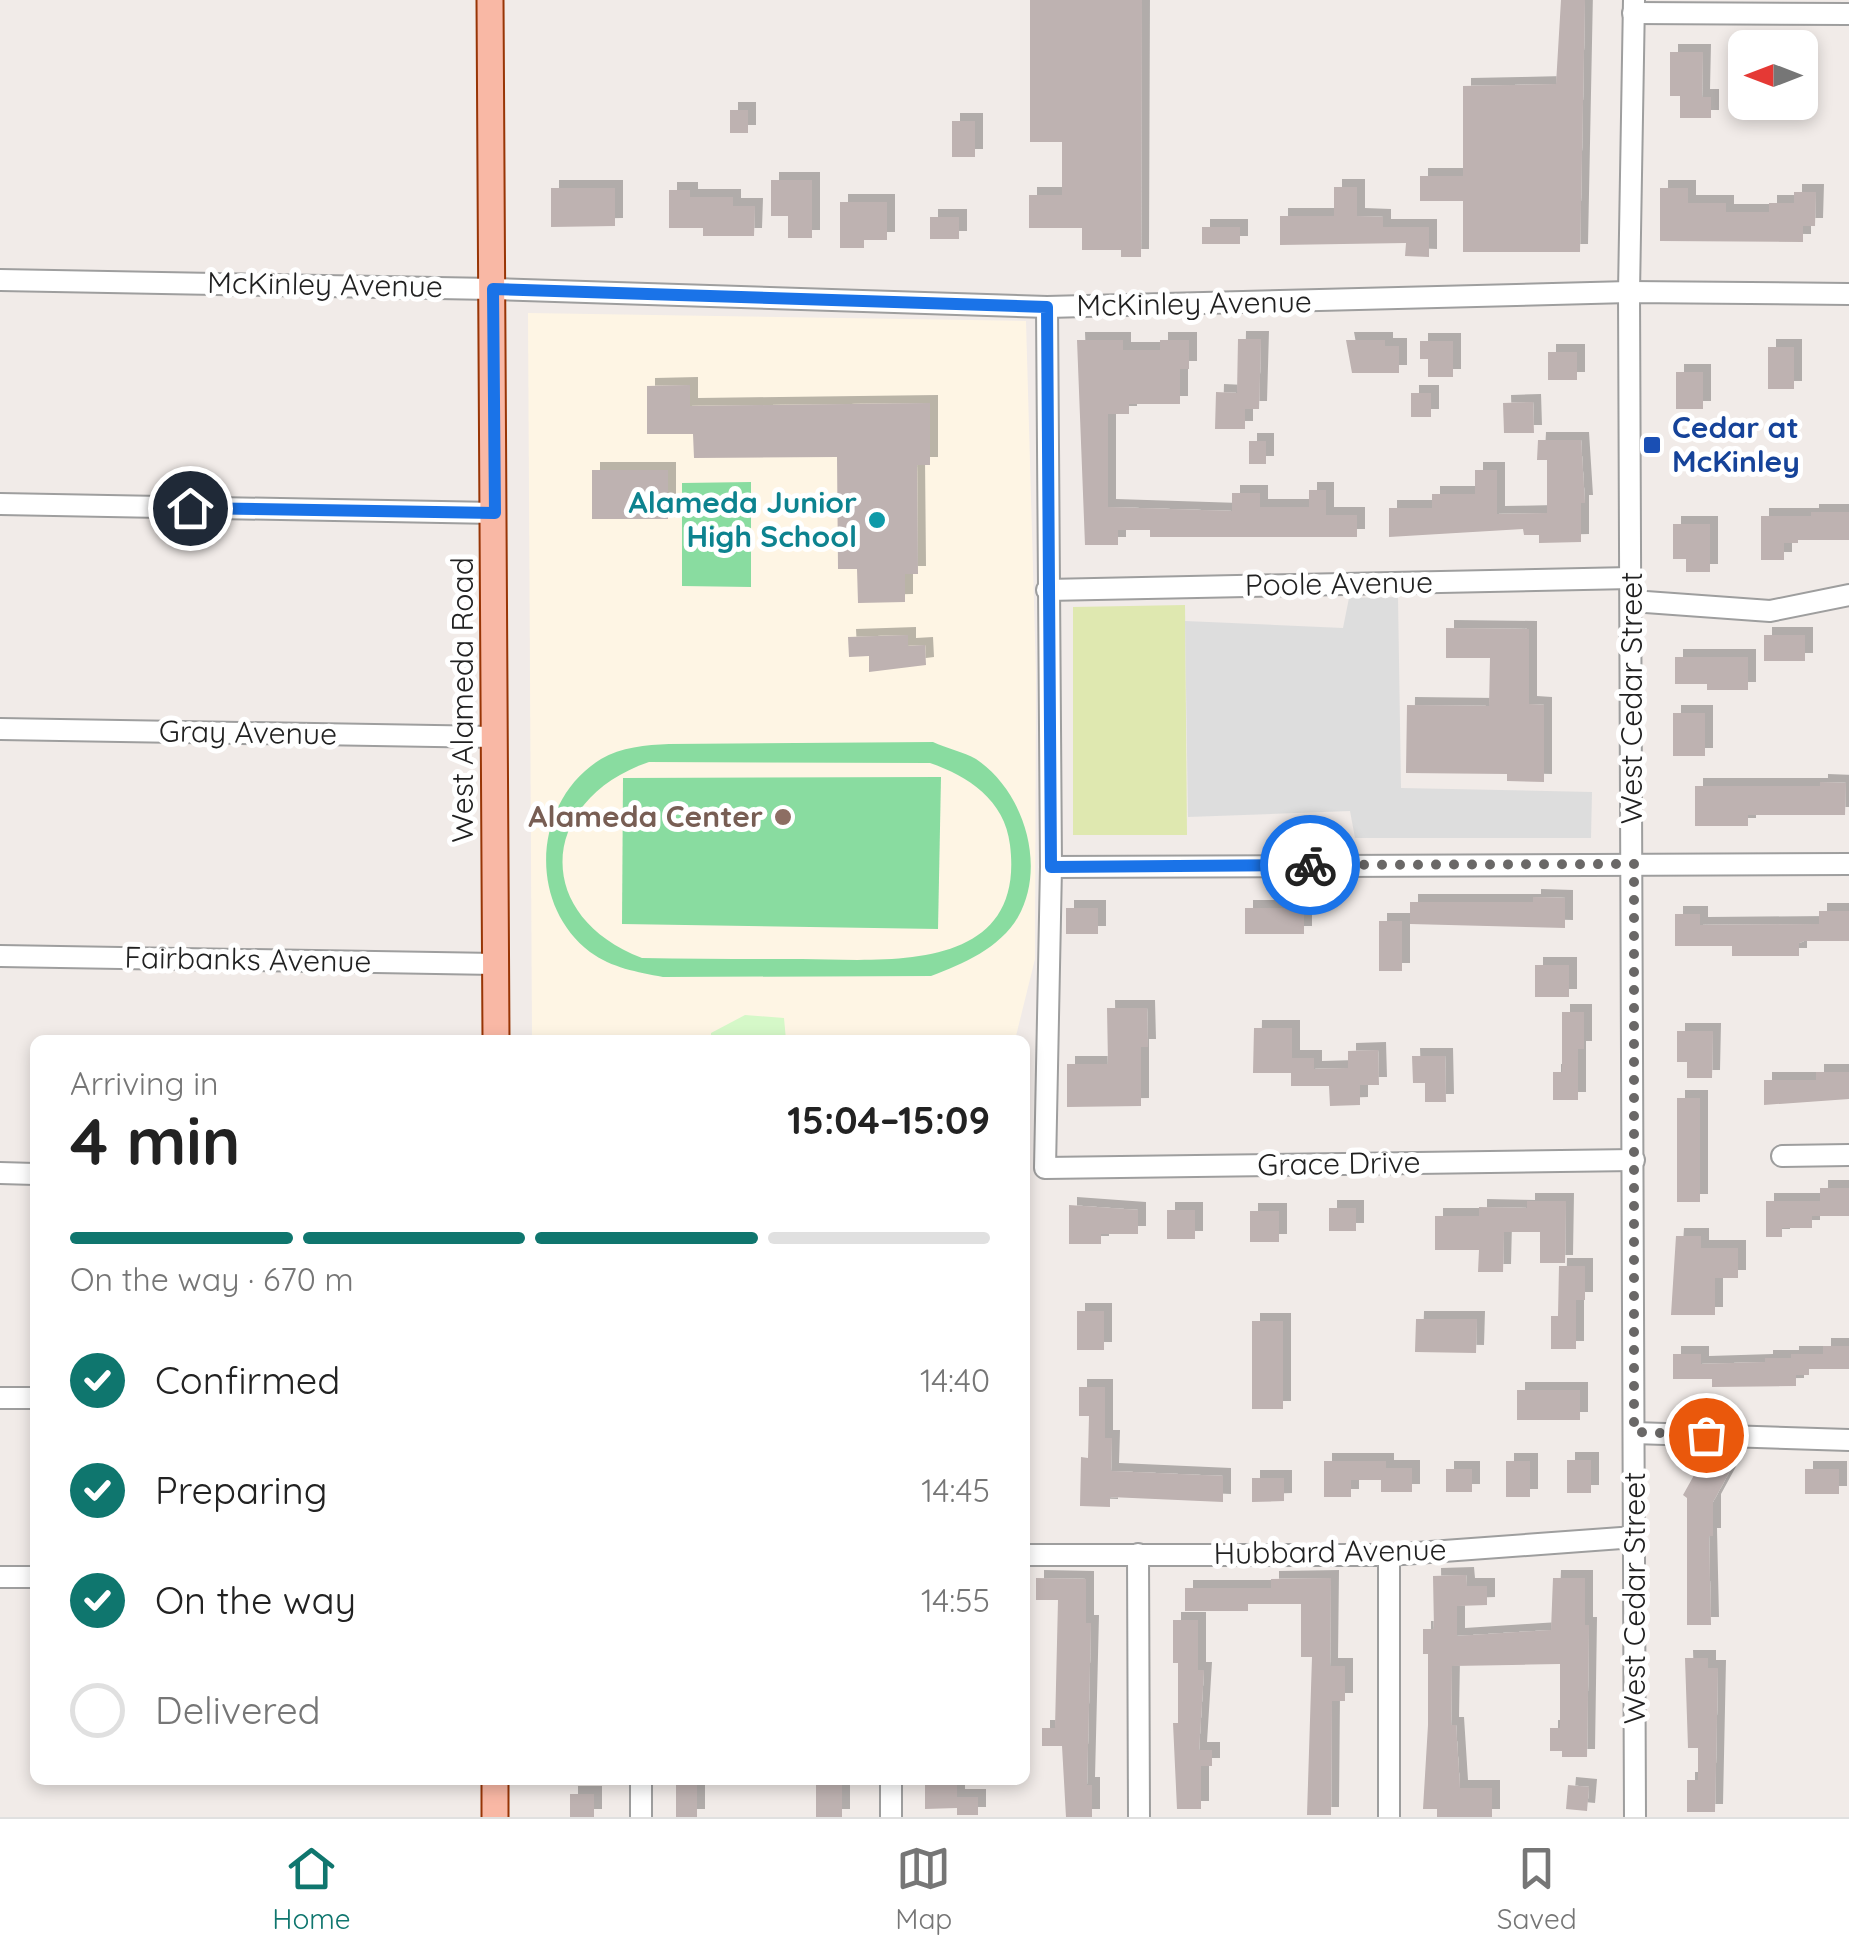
<!DOCTYPE html>
<html lang="en">
<head>
<meta charset="utf-8">
<style>
  body { margin:0; font-family:Quicksand,sans-serif; background:#f6f6f6; color:#222; height:100vh; display:flex; flex-direction:column; font-size:38px; white-space:nowrap }
  * { box-sizing:border-box; margin:0 }
  p { font-size:32px; color:#767676 }
  .icon { flex:none; width:55px; height:55px; fill:none; stroke:currentColor; stroke-width:2; stroke-linecap:round; stroke-linejoin:round }
  .map { position:relative; flex:1; overflow:hidden }
  .side { position:absolute; left:30px; top:1035px; width:1000px; height:750px; display:flex; flex-direction:column; background:#fff; border-radius:15px; box-shadow:0 5px 15px #0003 }
  .side>* { flex:none }
  .needle { width:65px; rotate:270deg }
  .buttons { position:absolute; left:1728px; top:30px; display:grid; gap:20px }
  .buttons a { display:grid; place-items:center; width:90px; height:90px; border-radius:15px; background:#fff; box-shadow:0 5px 15px #0003; font-size:50px }
  .pin { position:absolute; display:grid; place-items:center; width:85px; height:85px; color:#fff; margin:-42px; border:5px solid #fff; border-radius:50%; box-shadow:0 2px 10px #0007 }
  .courier { position:absolute; display:grid; place-items:center; width:100px; height:100px; margin:-50px; border:8px solid #1a73e8; border-radius:50%; background:#fff; color:#222; box-shadow:0 2px 12px #0007 }
  .head em { font-style:normal; font-weight:700 }
  .head div { display:flex; flex-direction:column-reverse }
  .head { display:flex; align-items:center; justify-content:space-between; height:170px; padding:0 40px }
  h1 { font-size:65px; font-weight:700; line-height:75px }
  .bar { display:grid; grid-template-columns:repeat(4,1fr); gap:15px 10px; align-content:center; height:120px; padding:0 40px }
  .bar i { height:12px; border-radius:8px; background:#e0e0e0 }
  .bar .current { background:#0f766e }
  .bar p { grid-column:span 4 }
  ol { padding:0 40px; list-style:none }
  li { display:flex; align-items:center; gap:30px; height:110px }
  li p { margin-inline-start:auto }
  li .icon { padding:10px; border-radius:50%; background:#0f766e; color:#fff; stroke-width:4 }
  li:last-child { color:#767676 }
  li i { width:55px; height:55px; border:5px solid #e0e0e0; border-radius:50% }
  .dock { display:flex; justify-content:space-around; align-items:center; height:140px; border-top:2px solid #e0e0e0; background:#fff; font-size:28px; color:#767676 }
  .dock a { display:grid; justify-items:center; gap:5px }
  .dock .current { color:#0f766e }
  .map>svg:first-child { display:block }
  .education { fill:#fef5e4 }
  .grass { fill:#dfe8b0 }
  .park { fill:#d5f8c8 }
  .pitch { fill:#89dca0; fill-rule:evenodd }
  .parking { fill:#ddd }
  .building { fill:#beb2b1; filter:url(#shadow) }
  .lines { fill:none; stroke-linecap:round; stroke-linejoin:round }
  .minor-casing { stroke:#9e9e9e; stroke-width:24 }
  .major-casing { stroke:#983506; stroke-width:29 }
  .minor { stroke:#fff; stroke-width:20 }
  .major { stroke:#f9b8a5; stroke-width:25 }
  .done { stroke:#6a6867; stroke-width:10; stroke-dasharray:0 18 }
  .route { stroke:#1a73e8; stroke-width:12 }
  .transit-dot { fill:#1a4fb4; stroke:#fff; stroke-width:4 }
  .culture-dot { fill:#0f9aa8; stroke:#fff; stroke-width:4 }
  .education-dot { fill:#8d6e63; stroke:#fff; stroke-width:4 }
  .labels { text-anchor:middle; stroke-width:10; stroke-linejoin:round; paint-order:stroke }
  .street-label { font-size:30px; fill:#212121; stroke:#fff }
  .transit-label { font-size:30px; font-weight:bold; fill:#164399; stroke:#fff; text-anchor:start }
  .culture-label { font-size:30px; font-weight:bold; fill:#0d838f; stroke:#fff; text-anchor:end }
  .education-label { font-size:30px; font-weight:bold; fill:#785e54; stroke:#fff; text-anchor:end }
</style>
</head>
<body>
<div class="map">
<svg width="1849" height="1817" viewBox="0 0 1849 1817">
  <defs>
    <filter id="shadow"><feDropShadow dx="8" dy="-8" stdDeviation="0" flood-color="#0004"/></filter>
  </defs>
  <rect width="100%" height="100%" fill="#f1ebe8"/>
  <path class="education" d="M528,313L1026,321L1036,674L1035,959L1015,1040H532Z"/>
  <path class="grass" d="M1185,605L1187,835H1073V607Z"/>
  <path class="park" d="M745,1015L784,1018L786,1040H711V1033Z"/>
  <g class="pitch">
    <path d="M751,482V587L682,586V483Z"/>
    <path d="M933,742C946,748 964,752 976,759C1024,791 1047,866 1018,917C1000,948 963,964 931,976L663,977C637,972 612,968 590,952C526,903 534,800 601,759C621,747 646,745 669,744ZM649,762L930,763C968,776 1005,800 1010,845C1026,974 887,960 802,959C748,959 695,959 642,958C530,915 540,799 649,762Z"/>
    <path d="M941,777L938,929L622,924L623,778Z"/>
  </g>
  <path class="parking" d="M1398,597L1401,788L1592,792L1591,838H1355L1350,811L1188,817L1185,621L1343,628L1349,598Z"/>
  <g class="building">
    <path d="M1030,0H1142L1141,257H1121V250H1082V228H1029V195H1062V142H1030Z"/>
    <path d="M1561,0H1585L1580,252H1463V201H1420V176H1463V86L1556,84Z"/>
    <path d="M1670,52H1703L1702,97H1711V118H1680V96H1670Z"/>
    <rect x="730" y="110" width="18" height="23"/>
    <rect x="952" y="121" width="23" height="36"/>
    <path d="M771,180H812V238H788V216H771Z"/>
    <path d="M1334,187H1357V216L1383,217V227H1429V257L1405,256L1406,243L1280,245V216H1334Z"/>
    <path d="M551,188H615V226L551,227Z"/>
    <path d="M1660,188H1688V203H1726V212H1769V203H1794V192H1816L1815,226H1803V242L1660,241Z"/>
    <path d="M669,190H690V197H733V206H755L754,236H703V228H669Z"/>
    <path d="M840,202H887V240H864V248H840Z"/>
    <rect x="930" y="217" width="29" height="22"/>
    <rect x="1202" y="227" width="38" height="17"/>
    <path d="M1238,339H1261L1259,409H1245V429H1215L1216,392L1237,393Z"/>
    <path d="M1077,340H1123V350H1160V340H1189V369H1180V404H1129V414H1108V507L1232,511V493H1260V507H1309V490H1326V515H1357V537H1150V530H1118V545H1085Z"/>
    <path d="M1346,340H1385V346H1399V373H1352Z"/>
    <path d="M1420,341H1453V377H1428V359H1420Z"/>
    <rect x="1768" y="347" width="26" height="42"/>
    <rect x="1548" y="352" width="29" height="28"/>
    <rect x="1676" y="372" width="27" height="37"/>
    <path d="M690,385V406L930,403V465H917L918,574H905V602L858,603L857,569H838L837,457L694,458L693,434H647V386Z"/>
    <rect x="1411" y="393" width="20" height="24"/>
    <path d="M1533,402L1534,433H1504L1503,403Z"/>
    <path d="M1538,440H1581L1585,503H1581V542L1539,543V535H1524L1523,529L1389,537V508H1432V494H1475V470H1497V514L1547,513V460H1537Z"/>
    <rect x="1249" y="441" width="17" height="23"/>
    <rect x="592" y="470" width="76" height="49"/>
    <path d="M1811,512H1849V540H1798V543H1784V560H1761V516H1811Z"/>
    <path d="M1673,524H1710V572H1686V559H1673Z"/>
    <path d="M1446,628L1529,629V704L1544,705V782L1507,781V774L1406,773L1407,705L1489,706L1490,658H1446Z"/>
    <path d="M908,635V646L925,645L926,665L869,672V656L849,657L848,637Z"/>
    <rect x="1764" y="635" width="41" height="26"/>
    <path d="M1675,657H1748V690H1707V684H1675Z"/>
    <rect x="1673" y="713" width="32" height="43"/>
    <path d="M1820,782L1846,783L1845,815H1748V826H1695V786H1820Z"/>
    <path d="M1533,897L1565,898V928L1410,924V902H1533Z"/>
    <rect x="1066" y="908" width="32" height="26"/>
    <rect x="1245" y="908" width="59" height="26"/>
    <path d="M1819,911H1849V941H1804L1799,943V956H1732V946H1675V914H1700V925L1819,924Z"/>
    <rect x="1379" y="921" width="23" height="50"/>
    <rect x="1535" y="965" width="34" height="32"/>
    <path d="M1107,1008H1147L1148,1047H1141V1106L1067,1107V1064H1108Z"/>
    <path d="M1562,1012H1584V1049H1578V1100H1553V1072H1562Z"/>
    <path d="M1254,1028H1292V1058H1314V1069L1348,1068V1051L1378,1050L1379,1085H1360V1105L1330,1106L1329,1086H1291V1073H1253Z"/>
    <path d="M1677,1031H1713L1712,1078H1687V1062H1677Z"/>
    <path d="M1412,1056H1445L1446,1102H1425V1083H1413Z"/>
    <path d="M1816,1072H1849V1099L1764,1105V1080H1816Z"/>
    <rect x="1677" y="1098" width="23" height="104"/>
    <path d="M1820,1188H1849V1216H1812V1228H1782V1237H1766V1201H1820Z"/>
    <path d="M1527,1201H1566L1565,1263H1540V1232H1504L1503,1272H1478L1479,1250H1435V1216H1479V1207L1527,1208Z"/>
    <path d="M1069,1205L1138,1210V1234H1101V1244H1069Z"/>
    <rect x="1329" y="1208" width="27" height="23"/>
    <rect x="1167" y="1210" width="28" height="29"/>
    <rect x="1250" y="1211" width="29" height="31"/>
    <path d="M1676,1236H1701V1248H1738V1278H1715V1315H1671Z"/>
    <path d="M1559,1266H1585V1300H1576V1349H1551V1316H1558Z"/>
    <rect x="1077" y="1311" width="27" height="39"/>
    <path d="M1416,1319H1477L1476,1353L1415,1352Z"/>
    <rect x="1252" y="1321" width="31" height="88"/>
    <path d="M1823,1346H1849V1369H1809V1375H1796V1386L1712,1387V1379H1673V1354H1701V1364L1765,1362V1358H1791V1354H1823Z"/>
    <path d="M1079,1387H1105V1438H1112L1111,1471L1223,1476V1502L1110,1497V1507L1080,1506L1081,1457L1088,1458L1089,1416H1079Z"/>
    <rect x="1517" y="1390" width="63" height="30"/>
    <rect x="1567" y="1460" width="24" height="33"/>
    <path d="M1715,1460L1731,1469L1713,1502V1536H1709L1711,1625H1687V1498L1683,1495L1698,1468L1708,1473Z"/>
    <path d="M1324,1461H1386V1468H1412V1492H1381V1480H1351V1497H1324Z"/>
    <rect x="1506" y="1461" width="24" height="36"/>
    <rect x="1446" y="1469" width="26" height="23"/>
    <rect x="1805" y="1469" width="34" height="25"/>
    <path d="M1252,1478H1284V1501L1252,1502Z"/>
    <path d="M1466,1575L1467,1586H1487V1605L1457,1606V1636L1551,1630L1553,1578H1585V1625H1589L1587,1757H1562V1751H1550V1728H1560V1664L1452,1666L1451,1725H1456L1460,1788H1492V1817H1437V1809H1423L1428,1725V1654H1423V1629H1434L1433,1576Z"/>
    <path d="M1036,1578L1086,1579V1623H1091L1087,1785H1092V1817H1066L1062,1746H1042V1728H1055L1058,1600H1036Z"/>
    <path d="M1331,1578L1330,1666H1345V1701H1332L1331,1815H1307L1312,1657H1301V1604H1248V1611H1185V1588H1271V1579Z"/>
    <path d="M1173,1620H1198V1670H1204L1199,1750H1212V1766H1201V1809H1177L1173,1723H1178V1663H1173Z"/>
    <path d="M1685,1658H1708V1668H1718L1715,1812H1687V1780H1698V1748H1688Z"/>
    <rect x="676" y="1780" width="21" height="37"/>
    <rect x="816" y="1780" width="26" height="37"/>
    <path d="M925,1780H948L957,1784V1797H978V1815H957V1808L925,1809Z"/>
    <path d="M1568,1785L1589,1787L1587,1811L1566,1809Z"/>
    <rect x="570" y="1794" width="24" height="23"/>
  </g>
  <g class="lines">
    <g class="minor-casing">
      <g id="minor">
        <path d="M1634,0L1629,292L1635,1817"/>
        <path d="M1633,13L1849,14"/>
        <path d="M0,280L493,289L1047,307L1629,292L1849,294"/>
        <path d="M1047,307L1051,867L1045,1168L1634,1160"/>
        <path d="M0,504L495,513"/>
        <path d="M1047,590L1631,578"/>
        <path d="M1632,601L1770,611L1849,595"/>
        <path d="M0,729L495,737"/>
        <path d="M1051,867L1849,864"/>
        <path d="M0,956L496,964"/>
        <path d="M1782,1156L1849,1155"/>
        <path d="M0,1173L35,1174"/>
        <path d="M0,1398H35"/>
        <path d="M1634,1433L1849,1440"/>
        <path d="M1138,1554L1139,1817"/>
        <path d="M1025,1555H1389L1635,1537"/>
        <path d="M1389,1555V1817"/>
        <path d="M0,1577H35"/>
        <path d="M641,1780V1817"/>
        <path d="M891,1780V1817"/>
      </g>
    </g>
    <g class="major-casing">
      <g id="major">
        <path d="M490,0L496,1040"/>
        <path d="M495,1780V1817"/>
      </g>
    </g>
    <use href="#minor" class="minor"/>
    <use href="#major" class="major"/>
  </g>
  <g class="lines">
    <path class="done" d="M1310,865L1634,864V1432L1706,1435"/>
    <path class="route" d="M190,508L495,513L493,289L1047,307L1051,867L1310,865"/>
  </g>
  <rect class="transit-dot" x="1642" y="435" width="20" height="20" rx="5"/>
  <circle class="culture-dot" cx="877" cy="520" r="10"/>
  <circle class="education-dot" cx="783" cy="817" r="10"/>
  <g class="labels">
    <g class="street-label">
      <text transform="translate(325 285) rotate(1)" y="10">McKinley Avenue</text>
      <text transform="translate(1194 304) rotate(-1)" y="10">McKinley Avenue</text>
      <text transform="translate(1339 584) rotate(-1)" y="10">Poole Avenue</text>
      <text transform="translate(1632 698) rotate(-90)" y="10">West Cedar Street</text>
      <text transform="translate(463 700) rotate(-90)" y="10">West Alameda Road</text>
      <text transform="translate(248 733) rotate(1)" y="10">Gray Avenue</text>
      <text transform="translate(248 960) rotate(1)" y="10">Fairbanks Avenue</text>
      <text transform="translate(1339 1164) rotate(-1)" y="10">Grace Drive</text>
      <text transform="translate(1330 1552) rotate(-1)" y="10">Hubbard Avenue</text>
      <text transform="translate(1635 1598) rotate(-90)" y="10">West Cedar Street</text>
    </g>
    <g class="transit-label">
      <text x="1672" y="438">Cedar at<tspan x="1672" dy="34">McKinley</tspan></text>
    </g>
    <g class="culture-label">
      <text x="857" y="513">Alameda Junior<tspan x="857" dy="34">High School</tspan></text>
    </g>
    <g class="education-label">
      <text x="763" y="827">Alameda Center</text>
    </g>
  </g>
</svg>
<div class="buttons">
<a><svg class="needle" viewBox="-14 -14 28 28"><path d="M0-13l5 13h-10z" fill="#e53935"/><path d="M0 13l5-13h-10z" fill="#767676"/></svg></a>
</div>
<div class="pin" style="left:1706px;top:1435px;background:#ea580c"><svg class="icon" aria-label="bag" viewBox="0 0 24 24"><path d="M5 8h14l-1 12H6zM9 8a3 3 0 0 1 6 0"/></svg></div>
<div class="pin" style="left:190px;top:508px;background:#1f2937"><svg class="icon" aria-label="home" viewBox="0 0 24 24"><path d="M3 11l9-7 9 7M6 9v11h12V9"/></svg></div>
<div class="courier" style="left:1310px;top:865px"><svg class="icon" aria-label="bike" viewBox="0 0 24 24"><circle cx="6" cy="16" r="4"/><circle cx="18" cy="16" r="4"/><path d="M6 16l4-8h5l3 8M10 8l3 8H6M13 5h3"/></svg></div>
<section class="side">
<div class="head"><div><h1>4 min</h1><p>Arriving in</p></div><em>15:04–15:09</em></div>
<div class="bar"><i class="current"></i><i class="current"></i><i class="current"></i><i></i><p>On the way · 670 m</p></div>
<ol>
<li><svg class="icon" aria-label="check" viewBox="0 0 24 24"><path d="M5 12l5 5 9-10"/></svg>Confirmed<p>14:40</p></li>
<li><svg class="icon" aria-label="check" viewBox="0 0 24 24"><path d="M5 12l5 5 9-10"/></svg>Preparing<p>14:45</p></li>
<li><svg class="icon" aria-label="check" viewBox="0 0 24 24"><path d="M5 12l5 5 9-10"/></svg>On the way<p>14:55</p></li>
<li><i></i>Delivered</li>
</ol>
</section>
</div>
<nav class="dock">
<a class="current"><svg class="icon" aria-label="home" viewBox="0 0 24 24"><path d="M3 11l9-7 9 7M6 9v11h12V9"/></svg>Home</a>
<a><svg class="icon" aria-label="map" viewBox="0 0 24 24"><path d="M3 6l6-2 6 2 6-2v14l-6 2-6-2-6 2zM9 4v14M15 6v14"/></svg>Map</a>
<a><svg class="icon" aria-label="saved" viewBox="0 0 24 24"><path d="M7 4h10v16l-5-4-5 4z"/></svg>Saved</a>
</nav>
</body>
</html>
